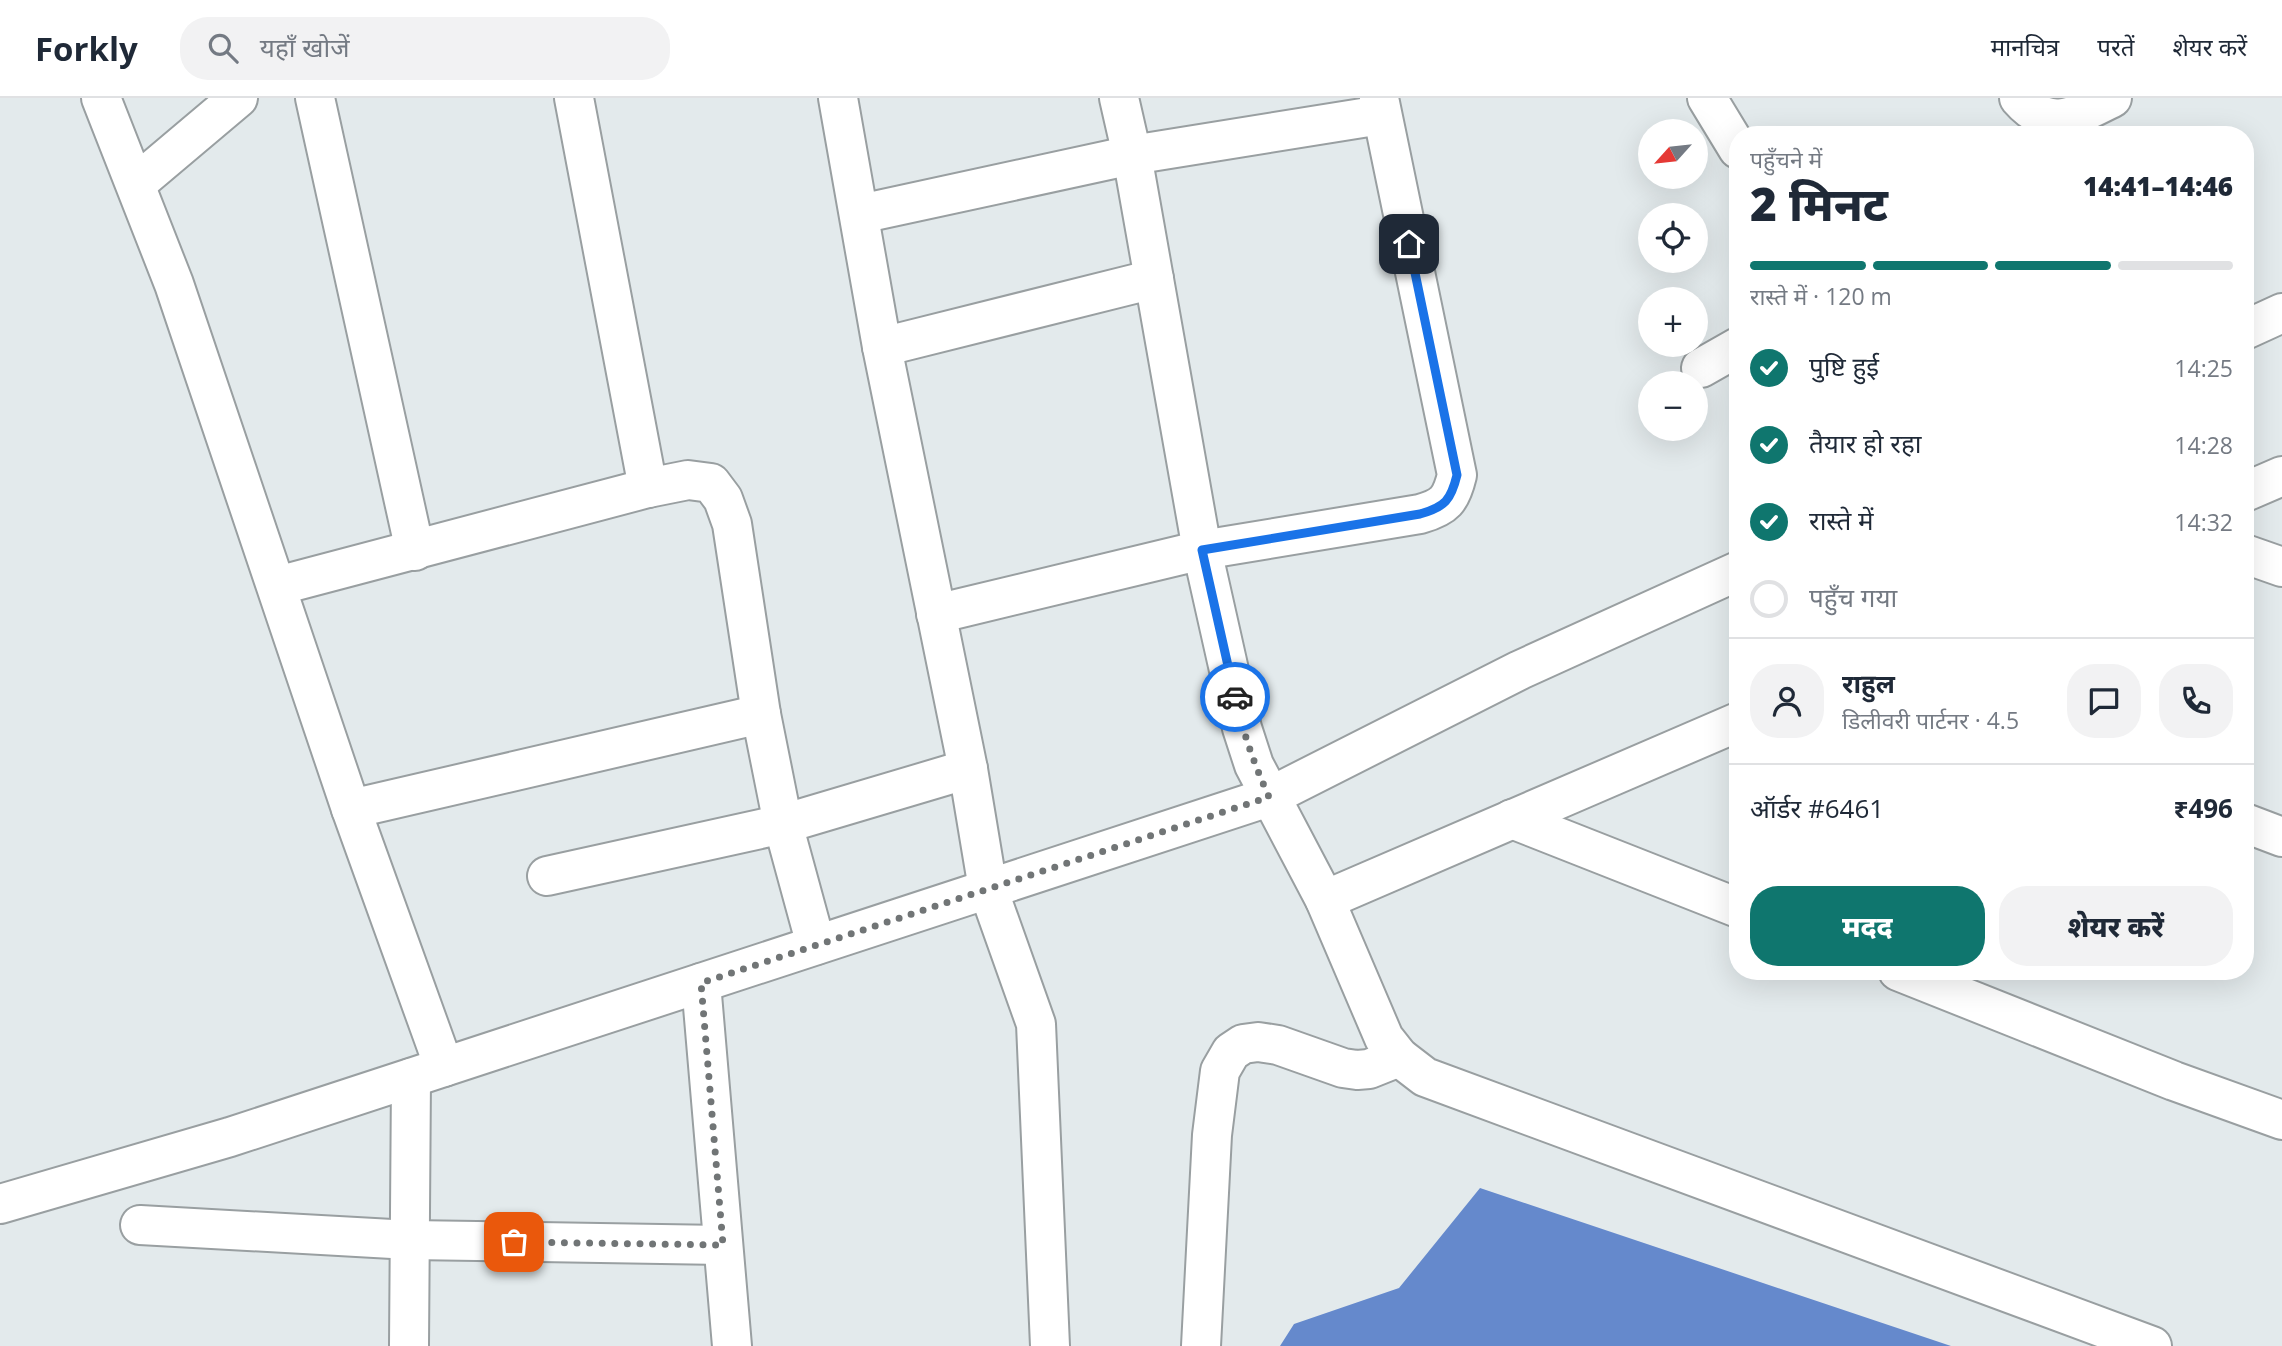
<!DOCTYPE html>
<html lang="hi">
<head>
<meta charset="utf-8">
<style>
  body { margin:0; font-family:"Open Sans","Noto Sans Devanagari",sans-serif; background:#f2f2f3; color:#1f2937; height:100vh; display:flex; flex-direction:column; font-size:26px; white-space:nowrap }
  * { box-sizing:border-box; margin:0 }
  p { font-size:23px; color:#747a83 }
  .icon { flex:none; width:38px; height:38px; fill:none; stroke:currentColor; stroke-width:2; stroke-linecap:round; stroke-linejoin:round }
  .map { position:relative; flex:1; overflow:hidden }
  .drawer { position:absolute; left:1729px; top:28px; width:525px; height:854px; display:flex; flex-direction:column; background:#fff; border-radius:28px; box-shadow:0 7px 28px #0002 }
  .drawer>* { flex:none }
  .needle { width:46px; rotate:243deg }
  .tools { position:absolute; left:1638px; top:21px; display:grid; gap:14px }
  .tools a { display:grid; place-items:center; width:70px; height:70px; border-radius:50%; background:#fff; box-shadow:0 7px 28px #0002; font-size:35px }
  .pin { position:absolute; display:grid; place-items:center; width:60px; height:60px; color:#fff; margin:-30px; border-radius:14px; box-shadow:0 4px 10px #0006 }
  .courier { position:absolute; display:grid; place-items:center; width:70px; height:70px; margin:-35px; border:5px solid #1a73e8; border-radius:50%; background:#fff; color:#222; box-shadow:0 2px 9px #0007 }
  .summary em { font-style:normal; font-weight:800 }
  .summary div { display:flex; flex-direction:column-reverse }
  .summary { display:flex; align-items:center; justify-content:space-between; height:119px; padding:0 21px }
  h1 { font-size:46px; font-weight:800; line-height:52px }
  .bar { display:grid; grid-template-columns:repeat(4,1fr); gap:10px 7px; align-content:center; height:84px; padding:0 21px }
  .bar i { height:9px; border-radius:5px; background:#e0e1e3 }
  .bar .active { background:#0f766e }
  .bar p { grid-column:span 4 }
  .line { display:flex; align-items:center; gap:18px; padding:0 21px; border-top:2px solid #e0e1e3 }
  .line div { flex:1 }
  .round { display:grid; place-items:center; flex:none; width:74px; height:74px; border-radius:28px; background:#f2f2f3 }
  ol { padding:0 21px; list-style:none }
  li { display:flex; align-items:center; gap:21px; height:77px }
  li p { margin-inline-start:auto }
  li .icon { padding:7px; border-radius:50%; background:#0f766e; color:#fff; stroke-width:4 }
  li:last-child { color:#747a83 }
  li i { width:38px; height:38px; border:4px solid #e0e1e3; border-radius:50% }
  .button { display:flex; gap:14px; margin-top:auto; padding:14px 21px }
  .button a { flex:1; height:80px; border-radius:28px; background:#0f766e; color:#fff; font-size:28px; font-weight:800; line-height:80px; text-align:center }
  .button a+a { background:#f2f2f3; color:#1f2937 }
  header { display:flex; align-items:center; gap:42px; box-sizing:border-box; height:98px; padding:0 35px; background:#fff; border-bottom:2px solid #e0e1e3 }
  header strong { font-size:33px }
  nav { display:flex; gap:38px; margin-inline-start:auto; font-size:24px }
  .search { width:490px; height:63px; background:#f2f2f3; display:flex; align-items:center; gap:18px; box-sizing:border-box; padding:0 24px; border-radius:28px; color:#747a83; font-size:26px }
  .map>svg:first-child { display:block }
  .water { fill:#6589cc }
  .lines { fill:none; stroke-linecap:round; stroke-linejoin:round }
  .minor-casing { stroke:#999fa1; stroke-width:42 }
  .minor { stroke:#fff; stroke-width:38 }
  .done { stroke:#717576; stroke-width:7; stroke-dasharray:0 12.6 }
  .route { stroke:#1a73e8; stroke-width:9 }
</style>
</head>
<body>
<header>
<strong>Forkly</strong>
<div class="search"><svg class="icon" aria-label="search" viewBox="0 0 24 24"><circle cx="10" cy="10" r="6"/><path d="M15 15l6 6"/></svg>यहाँ खोजें</div>
<nav><a>मानचित्र</a><a>परतें</a><a>शेयर करें</a></nav>
</header>
<div class="map">
<svg width="2282" height="1248" viewBox="0 0 2282 1248">
  <rect width="100%" height="100%" fill="#e3eaec"/>
  <path class="water" d="M1480,1090L1951,1248H1280L1294,1226L1399,1190Z"/>
  <g class="lines">
    <g class="minor-casing">
      <g id="minor">
        <path d="M101,0L174,186L351,711L444,969"/>
        <path d="M315,0L415,453"/>
        <path d="M574,0L648,390"/>
        <path d="M838,0L882,249L968,671L988,791L1036,926L1050,1248"/>
        <path d="M1119,0L1132,57L1202,452L1242,630L1254,667L1325,802L1384,940L1399,959L1425,979L2152,1248"/>
        <path d="M1707,0L1738,51"/>
        <path d="M2019,0C2050,36 2077,17 2112,0"/>
        <path d="M136,86L238,0"/>
        <path d="M860,116L1132,57L1381,17"/>
        <path d="M2245,232L2282,215"/>
        <path d="M882,249L1154,181"/>
        <path d="M1701,270L1738,249"/>
        <path d="M2245,394L2282,378"/>
        <path d="M2245,456L2282,469"/>
        <path d="M277,488L648,390L688,382L711,385L723,401L732,426L761,616L783,726L816,847"/>
        <path d="M936,516L1202,452L1420,416C1445,409 1451,402 1457,377L1379,0"/>
        <path d="M351,711L761,616"/>
        <path d="M1512,721L1738,810"/>
        <path d="M2245,725L2282,739"/>
        <path d="M547,778L783,726L968,671"/>
        <path d="M1325,802L1738,624"/>
        <path d="M1898,873L2174,983L2282,1022"/>
        <path d="M701,885L732,1248"/>
        <path d="M0,1106L230,1039L1269,699L1520,572L1738,473"/>
        <path d="M140,1127L410,1142L723,1147"/>
        <path d="M409,1248L411,980"/>
        <path d="M1201,1248L1212,1037L1220,973L1231,954L1243,946L1258,944L1278,947L1343,970L1357,972L1369,971L1399,959"/>
      </g>
    </g>
    <use href="#minor" class="minor"/>
  </g>
  <g class="lines">
    <path class="done" d="M514,1144L723,1147L701,885L1269,699C1254,666 1243,634 1235,599"/>
    <path class="route" d="M1235,599L1202,452L1420,416C1445,409 1451,402 1457,377L1409,146"/>
  </g>
</svg>
<div class="tools">
<a><svg class="needle" viewBox="-14 -14 28 28"><path d="M0-13l5 13h-10z" fill="#e53935"/><path d="M0 13l5-13h-10z" fill="#747a83"/></svg></a>
<a><svg class="icon" aria-label="locate" viewBox="0 0 24 24"><circle cx="12" cy="12" r="6"/><path d="M12 2v4M12 18v4M2 12h4M18 12h4"/></svg></a>
<a>+</a>
<a>−</a>
</div>
<div class="pin" style="left:514px;top:1144px;background:#ea580c"><svg class="icon" aria-label="bag" viewBox="0 0 24 24"><path d="M5 8h14l-1 12H6zM9 8a3 3 0 0 1 6 0"/></svg></div>
<div class="pin" style="left:1409px;top:146px;background:#1f2937"><svg class="icon" aria-label="home" viewBox="0 0 24 24"><path d="M3 11l9-7 9 7M6 9v11h12V9"/></svg></div>
<div class="courier" style="left:1235px;top:599px"><svg class="icon" aria-label="car" viewBox="0 0 24 24"><path d="M5 17H2v-5l4-1 3-4h7l3 4 3 1v5h-3M9 17h6M6 11h13"/><circle cx="7" cy="17" r="2"/><circle cx="17" cy="17" r="2"/></svg></div>
<section class="drawer">
<div class="summary"><div><h1>2 मिनट</h1><p>पहुँचने में</p></div><em>14:41–14:46</em></div>
<div class="bar"><i class="active"></i><i class="active"></i><i class="active"></i><i></i><p>रास्ते में · 120 m</p></div>
<ol>
<li><svg class="icon" aria-label="check" viewBox="0 0 24 24"><path d="M5 12l5 5 9-10"/></svg>पुष्टि हुई<p>14:25</p></li>
<li><svg class="icon" aria-label="check" viewBox="0 0 24 24"><path d="M5 12l5 5 9-10"/></svg>तैयार हो रहा<p>14:28</p></li>
<li><svg class="icon" aria-label="check" viewBox="0 0 24 24"><path d="M5 12l5 5 9-10"/></svg>रास्ते में<p>14:32</p></li>
<li><i></i>पहुँच गया</li>
</ol>
<div class="line" style="height:126px"><a class="round"><svg class="icon" aria-label="person" viewBox="0 0 24 24"><circle cx="12" cy="8" r="4"/><path d="M4 21q1-7 8-7t8 7"/></svg></a><div><b>राहुल</b><p>डिलीवरी पार्टनर · 4.5</p></div><a class="round"><svg class="icon" aria-label="chat" viewBox="0 0 24 24"><path d="M4 5h16v11H9l-5 4z"/></svg></a><a class="round"><svg class="icon" aria-label="phone" viewBox="0 0 24 24"><path d="M5 4h4l2 5-3 2q2 4 5 5l2-3 5 2v4C11 20 4 13 5 4z"/></svg></a></div>
<div class="line" style="height:91px"><div>ऑर्डर #6461</div><b>₹496</b></div>
<div class="button"><a>मदद</a><a>शेयर करें</a></div>
</section>
</div>
</body>
</html>
